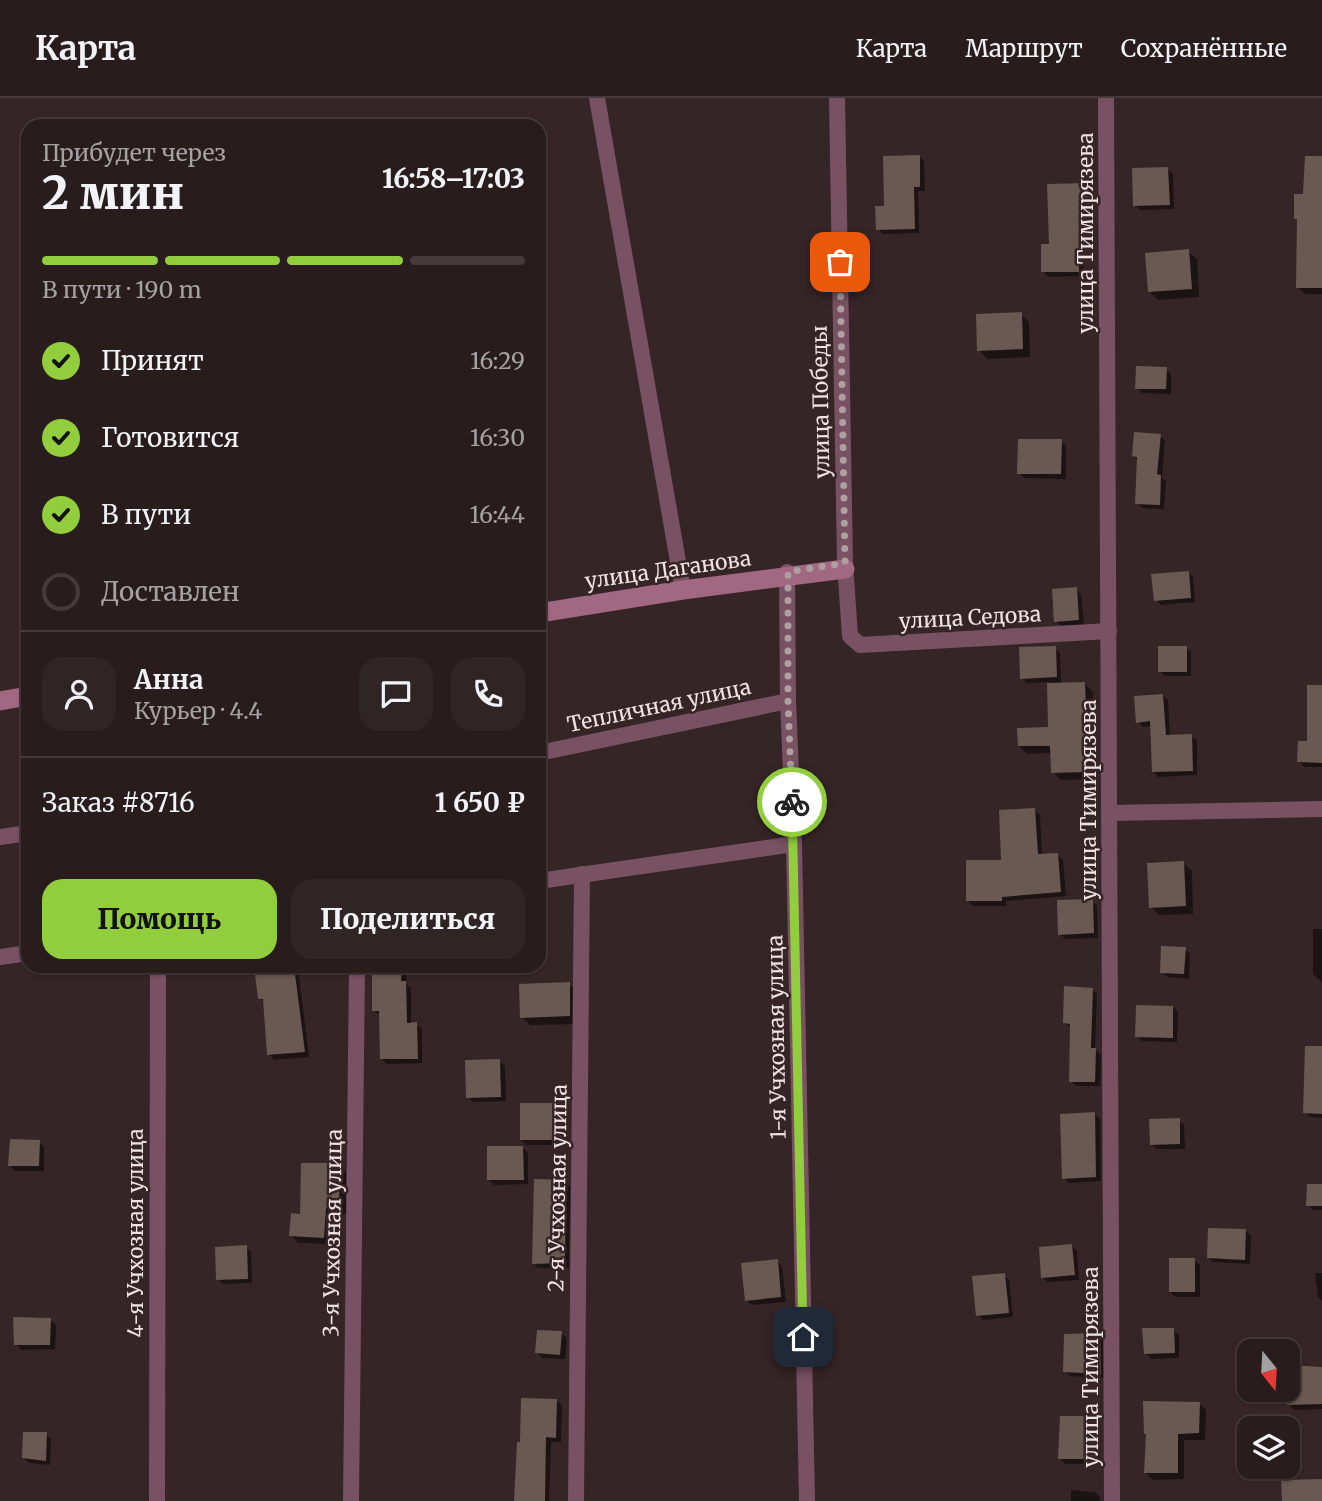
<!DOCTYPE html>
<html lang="ru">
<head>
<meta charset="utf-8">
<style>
  body { margin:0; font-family:Merriweather,serif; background:#302525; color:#f1f3f6; height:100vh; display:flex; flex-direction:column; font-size:26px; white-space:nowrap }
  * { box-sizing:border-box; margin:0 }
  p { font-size:23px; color:#a5a1a3 }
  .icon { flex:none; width:38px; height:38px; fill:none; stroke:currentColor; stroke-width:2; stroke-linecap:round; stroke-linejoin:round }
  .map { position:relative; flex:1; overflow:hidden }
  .details { position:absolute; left:21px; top:21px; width:525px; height:854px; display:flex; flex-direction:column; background:#281c1c; border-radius:21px; box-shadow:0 2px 5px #0004,0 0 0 2px #443a3b }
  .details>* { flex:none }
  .needle { width:46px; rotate:162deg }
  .fabs { position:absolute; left:1237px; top:1241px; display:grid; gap:14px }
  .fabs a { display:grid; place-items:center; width:63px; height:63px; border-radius:14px; background:#281c1c; box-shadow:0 2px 5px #0004,0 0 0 2px #443a3b; font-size:35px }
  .pin { position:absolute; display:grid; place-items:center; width:60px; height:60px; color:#fff; margin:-30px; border-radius:14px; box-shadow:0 4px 10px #0006 }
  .courier { position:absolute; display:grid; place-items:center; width:70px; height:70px; margin:-35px; border:5px solid #92cd3e; border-radius:50%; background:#fff; color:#222; box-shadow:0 2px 9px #0007 }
  .summary em { font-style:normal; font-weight:800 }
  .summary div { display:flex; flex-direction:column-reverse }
  .summary { display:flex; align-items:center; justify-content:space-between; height:119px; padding:0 21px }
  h1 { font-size:46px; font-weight:800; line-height:52px }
  .bar { display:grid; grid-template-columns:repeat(4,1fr); gap:10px 7px; align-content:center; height:84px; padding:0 21px }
  .bar i { height:9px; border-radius:5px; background:#443a3b }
  .bar .current { background:#92cd3e }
  .bar p { grid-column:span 4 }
  .line { display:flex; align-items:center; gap:18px; padding:0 21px; border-top:2px solid #443a3b }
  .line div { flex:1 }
  .round { display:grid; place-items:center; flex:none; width:74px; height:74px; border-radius:21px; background:#302525 }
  ol { padding:0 21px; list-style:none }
  li { display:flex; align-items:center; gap:21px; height:77px }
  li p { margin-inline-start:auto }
  li .icon { padding:7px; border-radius:50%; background:#92cd3e; color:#111; stroke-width:4 }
  li:last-child { color:#a5a1a3 }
  li i { width:38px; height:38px; border:4px solid #443a3b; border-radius:50% }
  .button { display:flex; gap:14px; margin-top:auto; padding:14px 21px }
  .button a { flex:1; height:80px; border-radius:21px; background:#92cd3e; color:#111; font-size:28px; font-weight:800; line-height:80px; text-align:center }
  .button a+a { background:#302525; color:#f1f3f6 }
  header { display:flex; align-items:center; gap:42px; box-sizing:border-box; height:98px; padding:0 35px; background:#281c1c; border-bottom:2px solid #443a3b }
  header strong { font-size:33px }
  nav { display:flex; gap:38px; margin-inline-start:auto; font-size:24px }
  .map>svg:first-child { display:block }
  .shadow { fill:#0007 }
  .building { fill:#6a5852 }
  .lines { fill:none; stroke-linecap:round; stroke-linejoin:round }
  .minor { stroke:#785262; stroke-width:16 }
  .secondary { stroke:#a26881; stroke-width:19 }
  .done { stroke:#aea0a0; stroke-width:7; stroke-dasharray:0 12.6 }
  .route { stroke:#92cd3e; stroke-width:9 }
  .labels { text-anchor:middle; stroke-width:5; stroke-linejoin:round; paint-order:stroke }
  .street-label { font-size:21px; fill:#eee2e2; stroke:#362526 }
</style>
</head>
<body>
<header>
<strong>Карта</strong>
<nav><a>Карта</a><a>Маршрут</a><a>Сохранённые</a></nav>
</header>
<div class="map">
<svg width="1322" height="1403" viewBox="0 0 1322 1403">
  <rect width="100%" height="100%" fill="#362526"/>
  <g class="shadow">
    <path d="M919,58L924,63L925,93H918L919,135L883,136L878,131L886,109Z"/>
    <path d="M1322,60V196H1305L1298,189L1304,97Z"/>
    <path d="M1168,71L1173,76L1174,111L1140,112L1135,107Z"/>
    <path d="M1087,86L1093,92V123H1084V178L1048,179L1043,173L1051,147Z"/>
    <path d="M1188,153L1197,161L1199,199L1158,202L1150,194Z"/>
    <path d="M1021,216L1029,224L1030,259L987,261L979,252Z"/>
    <path d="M1166,271L1171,276V296L1142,295L1137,290Z"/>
    <path d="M1160,338L1165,343L1162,380L1166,383L1164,411L1142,410L1137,405L1138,363L1134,358Z"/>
    <path d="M1061,343L1066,348V381L1024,380L1019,375Z"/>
    <path d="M1188,474L1193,479L1195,504L1161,507L1156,502Z"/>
    <path d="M1076,491L1081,496L1084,527L1061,528L1056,523Z"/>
    <path d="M1186,549L1191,554V578H1165L1160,573Z"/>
    <path d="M1055,550L1060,555L1061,586H1085L1093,594L1095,681L1061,682L1053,674L1052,655L1027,656L1019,648L1050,631L1049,584L1027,585L1022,580Z"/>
    <path d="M1322,589V669H1304L1299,663L1309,645Z"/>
    <path d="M1162,597L1168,602L1170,639L1191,638L1197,643V677L1158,679L1153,673L1152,628L1143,629L1138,624Z"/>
    <path d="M1034,712L1040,717L1042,758L1058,757L1063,762L1066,798L1006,803V808H973L968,803L1003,764Z"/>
    <path d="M1183,765L1192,773L1193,816L1159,817L1151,809Z"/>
    <path d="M1092,803L1097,808L1098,840L1065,841L1060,836Z"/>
    <path d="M1313,831H1322V884L1313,876Z"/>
    <path d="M1185,851L1190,856L1189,881L1167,879L1162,874Z"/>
    <path d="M267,868H296L298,870L309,959L274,962L269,956L265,906L260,900Z"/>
    <path d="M369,868H407L406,886L411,890V926H416L422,931V965L387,966L382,961L381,918L374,913L373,875Z"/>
    <path d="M569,886L577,894L578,926L530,927L522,919Z"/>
    <path d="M1092,891L1097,896L1095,951L1101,957L1100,988H1076L1071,983L1072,930L1065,925Z"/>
    <path d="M1173,909L1178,914L1177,944L1142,943L1137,938Z"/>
    <path d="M1322,950V1020L1310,1019L1305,1014Z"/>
    <path d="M499,963L505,968L506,1003L473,1004L468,999Z"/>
    <path d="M561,1007L566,1012V1047H526L521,1042Z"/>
    <path d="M1095,1016L1100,1021L1101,1083L1069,1085L1064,1080Z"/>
    <path d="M1179,1022L1184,1027L1185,1051H1157L1151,1046Z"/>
    <path d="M39,1044L44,1049V1073H15L10,1068Z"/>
    <path d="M523,1050L528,1055V1086L494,1087L489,1082Z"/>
    <path d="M339,1067L346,1074V1116H333L331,1146L298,1145L291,1137L302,1118Z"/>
    <path d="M565,1084L570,1089L569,1170H538L533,1165Z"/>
    <path d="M1322,1088V1112H1313L1308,1107Z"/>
    <path d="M1246,1133L1251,1138L1250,1166L1213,1164L1208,1159Z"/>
    <path d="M1072,1148L1077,1153L1079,1182L1048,1184L1042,1179Z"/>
    <path d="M246,1149L251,1154L252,1185L223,1186L218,1181Z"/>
    <path d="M1194,1162L1200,1167V1199H1175L1170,1194Z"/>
    <path d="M777,1163L782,1168L786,1204L751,1207L746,1202Z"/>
    <path d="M1315,1175H1322V1203L1318,1199Z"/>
    <path d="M1004,1177L1009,1182L1013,1219L983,1222L978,1217Z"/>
    <path d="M50,1222L56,1227L55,1251L21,1252L16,1246Z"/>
    <path d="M1174,1232L1179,1237V1260L1151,1261L1146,1255Z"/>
    <path d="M561,1235L567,1240L565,1261L542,1260L537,1254Z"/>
    <path d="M1099,1237L1104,1242L1105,1280L1070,1278L1065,1273Z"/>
    <path d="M1322,1271V1311L1294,1312L1289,1306Z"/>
    <path d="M557,1303L562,1308L561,1344H551L549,1403H515Z"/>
    <path d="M1199,1305L1206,1312L1205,1342H1184V1381L1153,1382L1146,1375L1148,1338L1145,1336Z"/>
    <path d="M1094,1319L1099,1324L1100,1366H1065L1060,1361Z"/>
    <path d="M46,1336L51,1341L50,1367L29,1365L24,1360Z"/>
    <path d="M1071,1392L1095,1394L1100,1399V1403H1071Z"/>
  </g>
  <g class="building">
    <path d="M920,57V89H914L915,131L876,132L875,108H884L883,58Z"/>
    <path d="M1305,58H1322V190H1296L1297,121H1294V96H1303Z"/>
    <path d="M1168,69L1170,107L1133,108L1132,70Z"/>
    <path d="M1088,85L1089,119H1079V174H1041V146H1049L1047,86Z"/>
    <path d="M1189,151L1192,191L1148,194L1145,155Z"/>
    <path d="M1022,214L1023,251L977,253L976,216Z"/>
    <path d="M1136,268L1167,269L1166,291H1135Z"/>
    <path d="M1134,334L1161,336L1157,376L1161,377L1160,407L1135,406L1137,359L1132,358Z"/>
    <path d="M1018,341H1062L1061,376H1017Z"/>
    <path d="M1189,473L1191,500L1154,503L1151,476Z"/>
    <path d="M1077,489L1079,522L1054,524L1052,491Z"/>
    <path d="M1056,548L1057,579L1020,581L1019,549Z"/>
    <rect x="1158" y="548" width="29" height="26"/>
    <path d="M1085,584L1088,674L1051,675L1050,648H1018L1017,630L1048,629L1047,585Z"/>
    <path d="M1307,587H1322V665L1297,664L1298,643H1307Z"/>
    <path d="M1163,596L1166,637L1192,636L1193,673L1152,674L1150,623L1136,625L1134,598Z"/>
    <path d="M1035,710L1038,756L1058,755L1061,794L1002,799V803H966V762H1001L999,712Z"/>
    <path d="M1184,763L1186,808L1149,810L1147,765Z"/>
    <path d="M1093,801L1094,835L1058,837L1057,802Z"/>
    <path d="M1161,848L1186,849L1184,876L1160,875Z"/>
    <path d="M254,868H294L305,954L267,957L263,901H258Z"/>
    <path d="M372,868H402L401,883H406L407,925L417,924L418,961H380L379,913H372Z"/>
    <path d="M570,884V918L520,920L519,886Z"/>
    <path d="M1064,888L1093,890L1091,950H1096L1095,984H1069L1070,926L1063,925Z"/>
    <path d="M1136,907L1173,908V940L1135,939Z"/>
    <path d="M1305,948H1322V1016L1303,1015Z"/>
    <path d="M500,961L501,999L466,1000L465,962Z"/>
    <rect x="520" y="1005" width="42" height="37"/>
    <path d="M1095,1014L1096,1079L1062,1081L1060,1016Z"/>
    <path d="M1180,1020V1046L1150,1047L1149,1021Z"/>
    <path d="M10,1041L40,1042L39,1068H8Z"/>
    <path d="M487,1048H523L524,1082H487Z"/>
    <path d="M301,1065H340L339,1110H326L324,1140L289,1138L291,1115L300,1116Z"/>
    <path d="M534,1081L566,1082L565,1165L532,1166Z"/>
    <path d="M1307,1086H1322V1108H1306Z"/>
    <path d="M1208,1130L1246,1131L1245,1162L1207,1160Z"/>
    <path d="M1072,1146L1075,1177L1041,1180L1039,1149Z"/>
    <path d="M247,1147L248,1181L216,1182L215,1149Z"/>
    <rect x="1169" y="1160" width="26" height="34"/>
    <path d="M778,1161L781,1199L745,1203L741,1165Z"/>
    <path d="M1005,1175L1009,1215L976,1218L972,1178Z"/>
    <path d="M13,1219L51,1220L50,1247H14Z"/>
    <path d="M1142,1230H1174L1175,1255L1144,1256Z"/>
    <path d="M537,1232L562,1233L560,1257L535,1255Z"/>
    <path d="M1100,1235L1101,1276L1063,1274L1064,1236Z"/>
    <path d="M1288,1267L1322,1269V1306L1287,1307Z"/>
    <path d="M521,1300L557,1301L556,1340L546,1339L545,1403H514L517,1344H520Z"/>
    <path d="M1143,1303L1200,1304L1199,1335L1178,1336V1375H1144L1146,1336H1144Z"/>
    <path d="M1060,1318H1095L1096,1361H1058Z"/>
    <path d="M23,1334H47L46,1363L22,1360Z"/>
    <path d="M1322,1381V1403H1282L1281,1382Z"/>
  </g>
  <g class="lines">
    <g class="minor">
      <path d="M597,0L683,492"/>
      <path d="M837,0L845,465L850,538L860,547L1109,533"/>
      <path d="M1106,0L1112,1403"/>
      <path d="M787,474L788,603L794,746L807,1403"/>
      <path d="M539,655L788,603"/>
      <path d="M1110,715L1322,711"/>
      <path d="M0,739L28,735"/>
      <path d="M539,783L794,746"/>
      <path d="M0,859L28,855"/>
      <path d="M157,1403L158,868"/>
      <path d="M351,1403L357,868"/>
      <path d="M576,1403L582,776"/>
    </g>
    <g class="secondary">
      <path d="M539,515L683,492L845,471"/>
      <path d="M0,603L28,598"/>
    </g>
  </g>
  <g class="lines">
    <path class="done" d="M792,704L788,603V474L845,465L840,164"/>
    <path class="route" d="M792,704L803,1239"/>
  </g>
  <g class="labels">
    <g class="street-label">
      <text transform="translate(1086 135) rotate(-90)" y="7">улица Тимирязева</text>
      <text transform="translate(821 304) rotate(-91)" y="7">улица Победы</text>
      <text transform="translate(668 472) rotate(-8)" y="7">улица Даганова</text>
      <text transform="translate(970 520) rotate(-3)" y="7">улица Седова</text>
      <text transform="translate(659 608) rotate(-12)" y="7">Тепличная улица</text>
      <text transform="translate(1089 702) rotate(-90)" y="7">улица Тимирязева</text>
      <text transform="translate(777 939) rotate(-91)" y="7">1-я Учхозная улица</text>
      <text transform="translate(558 1090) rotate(-89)" y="7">2-я Учхозная улица</text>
      <text transform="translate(136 1135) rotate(-90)" y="7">4-я Учхозная улица</text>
      <text transform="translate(333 1135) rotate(-89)" y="7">3-я Учхозная улица</text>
      <text transform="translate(1091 1269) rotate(-90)" y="7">улица Тимирязева</text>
    </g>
  </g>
</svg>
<div class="fabs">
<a><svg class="needle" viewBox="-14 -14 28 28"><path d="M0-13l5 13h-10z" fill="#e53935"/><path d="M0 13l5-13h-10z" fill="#a5a1a3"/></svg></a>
<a><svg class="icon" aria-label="layers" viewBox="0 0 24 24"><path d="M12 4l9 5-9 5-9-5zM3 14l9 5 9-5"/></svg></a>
</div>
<div class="pin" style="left:840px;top:164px;background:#ea580c"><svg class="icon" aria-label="bag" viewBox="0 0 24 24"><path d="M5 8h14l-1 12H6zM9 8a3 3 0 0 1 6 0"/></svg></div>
<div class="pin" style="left:803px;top:1239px;background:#1f2937"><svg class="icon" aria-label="home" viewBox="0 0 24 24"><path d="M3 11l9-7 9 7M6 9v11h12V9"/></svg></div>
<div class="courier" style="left:792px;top:704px"><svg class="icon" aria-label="bike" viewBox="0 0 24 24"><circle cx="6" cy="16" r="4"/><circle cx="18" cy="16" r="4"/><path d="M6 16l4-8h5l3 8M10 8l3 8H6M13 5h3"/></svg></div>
<section class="details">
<div class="summary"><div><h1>2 мин</h1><p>Прибудет через</p></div><em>16:58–17:03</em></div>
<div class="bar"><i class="current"></i><i class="current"></i><i class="current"></i><i></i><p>В пути · 190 m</p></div>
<ol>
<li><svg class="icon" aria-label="check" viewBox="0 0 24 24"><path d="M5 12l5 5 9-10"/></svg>Принят<p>16:29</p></li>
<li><svg class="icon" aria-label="check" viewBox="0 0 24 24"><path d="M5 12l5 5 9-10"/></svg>Готовится<p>16:30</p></li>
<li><svg class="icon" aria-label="check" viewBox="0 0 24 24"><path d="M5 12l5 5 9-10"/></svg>В пути<p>16:44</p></li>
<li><i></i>Доставлен</li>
</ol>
<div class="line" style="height:126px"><a class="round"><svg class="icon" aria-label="person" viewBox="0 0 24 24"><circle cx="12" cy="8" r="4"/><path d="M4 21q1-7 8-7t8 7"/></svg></a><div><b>Анна</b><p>Курьер · 4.4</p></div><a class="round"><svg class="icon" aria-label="chat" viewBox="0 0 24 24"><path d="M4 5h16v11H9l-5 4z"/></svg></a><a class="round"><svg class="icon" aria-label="phone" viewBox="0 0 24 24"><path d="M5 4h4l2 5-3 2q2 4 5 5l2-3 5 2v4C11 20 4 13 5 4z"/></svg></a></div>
<div class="line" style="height:91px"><div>Заказ #8716</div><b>1 650 ₽</b></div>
<div class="button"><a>Помощь</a><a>Поделиться</a></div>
</section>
</div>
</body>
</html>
